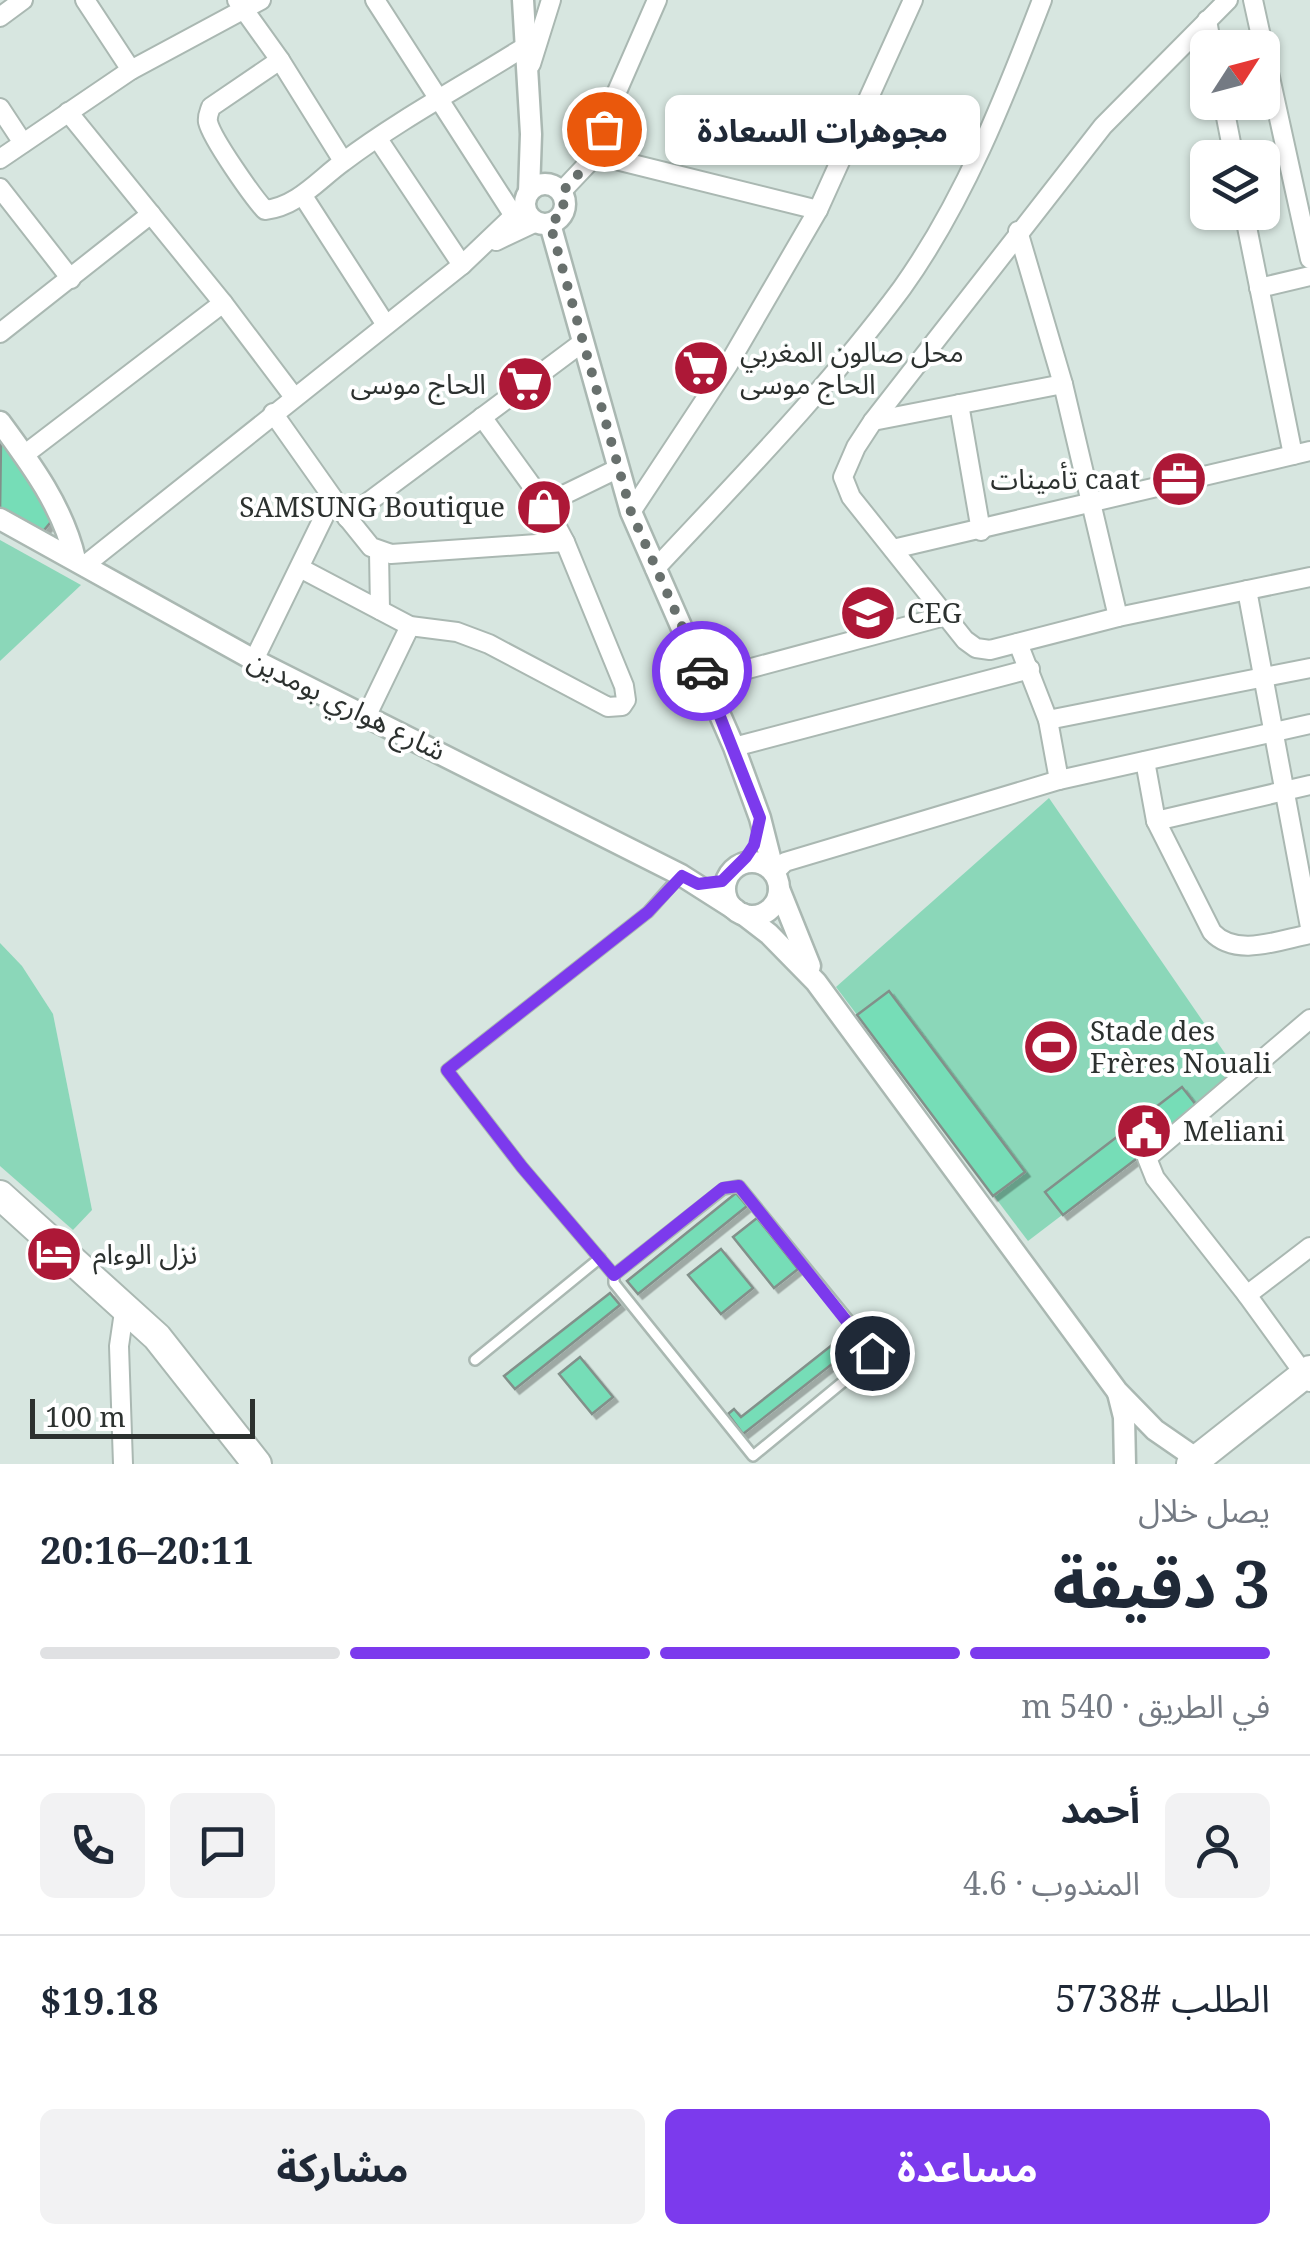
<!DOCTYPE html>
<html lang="ar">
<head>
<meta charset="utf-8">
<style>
  body { margin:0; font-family:"Noto Serif","Noto Sans Arabic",serif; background:#f2f2f3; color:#1f2937; direction:rtl; height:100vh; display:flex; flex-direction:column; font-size:38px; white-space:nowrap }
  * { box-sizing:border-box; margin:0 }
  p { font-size:32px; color:#747a83 }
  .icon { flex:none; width:55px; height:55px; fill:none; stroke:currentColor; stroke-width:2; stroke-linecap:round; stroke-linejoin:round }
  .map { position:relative; height:1464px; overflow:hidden; direction:ltr }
  .side { display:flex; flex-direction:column; background:#fff; flex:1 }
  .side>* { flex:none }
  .needle { width:65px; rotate:54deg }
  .fabs { position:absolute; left:1190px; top:30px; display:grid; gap:20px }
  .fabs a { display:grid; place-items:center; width:90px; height:90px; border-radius:15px; background:#fff; box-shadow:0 2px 8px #0004; font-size:50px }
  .scale { position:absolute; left:30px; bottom:25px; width:225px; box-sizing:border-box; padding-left:10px; border:5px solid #2c312f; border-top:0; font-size:28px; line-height:35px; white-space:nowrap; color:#2c312f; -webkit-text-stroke:8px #fff; paint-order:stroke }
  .pin { position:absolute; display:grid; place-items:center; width:85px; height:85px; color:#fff; margin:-42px; border:5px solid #fff; border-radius:50%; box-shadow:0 2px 10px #0007 }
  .courier { position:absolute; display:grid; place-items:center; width:100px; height:100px; margin:-50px; border:8px solid #7c3aed; border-radius:50%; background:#fff; color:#222; box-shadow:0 2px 12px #0007 }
  .bubble { position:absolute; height:70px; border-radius:15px; background:#fff; box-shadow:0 2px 8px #0004; font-size:32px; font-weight:700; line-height:70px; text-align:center; direction:rtl }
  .summary em { font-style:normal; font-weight:700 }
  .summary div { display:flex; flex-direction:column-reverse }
  .summary { display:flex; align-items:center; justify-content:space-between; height:170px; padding:0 40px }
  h1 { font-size:65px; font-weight:700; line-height:75px }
  .bar { display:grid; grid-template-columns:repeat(4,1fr); gap:15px 10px; align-content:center; height:120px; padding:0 40px }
  .bar i { height:12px; border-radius:8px; background:#e0e1e3 }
  .bar .active { background:#7c3aed }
  .bar p { grid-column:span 4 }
  .line { display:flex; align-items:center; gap:25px; padding:0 40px; border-top:2px solid #e0e1e3 }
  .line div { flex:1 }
  .round { display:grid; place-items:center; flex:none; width:105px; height:105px; border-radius:15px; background:#f2f2f3 }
  .cta { display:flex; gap:20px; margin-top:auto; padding:20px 40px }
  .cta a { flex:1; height:115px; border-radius:15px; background:#7c3aed; color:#fff; font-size:40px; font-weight:700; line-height:115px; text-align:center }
  .cta a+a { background:#f2f2f3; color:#1f2937 }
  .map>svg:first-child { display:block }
  .green { fill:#8bd7b9 }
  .building { fill:#76ddb7; stroke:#82908a; stroke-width:2.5; filter:url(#shadow) }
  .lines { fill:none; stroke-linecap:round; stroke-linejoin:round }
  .service-casing { stroke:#aab8b2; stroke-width:14 }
  .minor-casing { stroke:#aab8b2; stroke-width:22 }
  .tertiary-casing { stroke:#aab8b2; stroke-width:25 }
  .primary-casing { stroke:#aab8b2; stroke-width:32 }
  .service { stroke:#fff; stroke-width:9 }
  .minor { stroke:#fff; stroke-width:18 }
  .tertiary { stroke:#fff; stroke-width:20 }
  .primary { stroke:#fff; stroke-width:28 }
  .done { stroke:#68706d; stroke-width:10; stroke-dasharray:0 18 }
  .route { stroke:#7c3aed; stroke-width:12 }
  .labels { text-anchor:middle; stroke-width:8; stroke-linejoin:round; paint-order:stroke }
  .poi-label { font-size:28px; fill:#2c312f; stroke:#fff; text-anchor:start }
  .street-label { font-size:28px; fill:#2c312f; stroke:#fff }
</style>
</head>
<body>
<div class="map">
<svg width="1310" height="1464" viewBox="0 0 1310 1464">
  <defs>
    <filter id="shadow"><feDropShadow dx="4.5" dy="4.5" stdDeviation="0" flood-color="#0004"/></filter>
  </defs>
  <rect width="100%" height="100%" fill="#d7e6e0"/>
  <g class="green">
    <path d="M0,540L81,585L0,661Z"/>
    <path d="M1049,798L1242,1078L1028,1241L836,987Z"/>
    <path d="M0,943L22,966L53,1014L92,1210L73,1230L0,1166Z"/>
  </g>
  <g class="building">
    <path d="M1,441L55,517L40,535L0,512Z"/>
    <path d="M889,991L1025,1172L993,1196L857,1015Z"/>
    <path d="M1182,1087L1200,1110L1063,1215L1045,1192Z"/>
    <path d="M736,1193L747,1206L638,1294L627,1281Z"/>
    <path d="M757,1218L798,1269L774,1288L733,1237Z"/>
    <path d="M721,1249L753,1288L721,1314L688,1275Z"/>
    <path d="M610,1293L620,1305L515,1389L504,1376Z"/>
    <path d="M837,1341L846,1353L743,1434L728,1414L734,1409L741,1417Z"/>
    <path d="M580,1357L613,1397L592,1414L559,1374Z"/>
  </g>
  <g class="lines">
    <g class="service-casing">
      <g id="service">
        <path d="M614,1275L723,1189L739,1186L871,1348L872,1358L753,1456L614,1283V1275L522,1167L447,1070L648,912L681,875"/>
        <path d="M475,1360L600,1258"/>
      </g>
    </g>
    <g class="minor-casing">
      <g id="minor">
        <path d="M85,0L131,70"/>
        <path d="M237,0L280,60L343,161"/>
        <path d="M375,0L514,216"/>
        <path d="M1228,0L1103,126L873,421L856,447L843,477L851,497L965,640L976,648L990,650L1118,617L1310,577"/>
        <path d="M1253,0L1310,259"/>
        <path d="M0,17L23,0"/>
        <path d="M1207,20L1212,48"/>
        <path d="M280,60L211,107C209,113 207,116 208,122C212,139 253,197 265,210C298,206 318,180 343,162C400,119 466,84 526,46"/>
        <path d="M531,64L551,0"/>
        <path d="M1223,102L1234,158"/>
        <path d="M0,108L23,143"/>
        <path d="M68,112L223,303L294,397"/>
        <path d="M378,139L462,265"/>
        <path d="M596,155L818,210"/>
        <path d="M0,159L131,70L261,0"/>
        <path d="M0,188L71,279"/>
        <path d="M561,192L596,155L612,103L657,0"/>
        <path d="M303,196L386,325"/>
        <path d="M1244,212L1293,455"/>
        <path d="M1018,231L1063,384L1118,617"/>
        <path d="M496,241L536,222"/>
        <path d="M1259,288L1310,276"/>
        <path d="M0,333L151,214"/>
        <path d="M959,404L981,531"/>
        <path d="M873,421L1063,384"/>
        <path d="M24,455L223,303"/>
        <path d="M545,504L619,468"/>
        <path d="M342,511L371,547L391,554L565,542"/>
        <path d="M631,512L728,365L818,210L913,0"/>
        <path d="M347,518L583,342"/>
        <path d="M893,549L1310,451"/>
        <path d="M379,552L380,610"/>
        <path d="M85,565L462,265L525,205"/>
        <path d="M300,568L410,626L457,632L489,644L608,707L622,706L626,700L624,686L565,542L545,504L482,417"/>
        <path d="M655,569C740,478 828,388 902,288C964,201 1004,99 1042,0"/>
        <path d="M1247,590L1310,927"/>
        <path d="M1018,643L1048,720L1059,780L1310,724"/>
        <path d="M254,660L333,498L273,413"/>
        <path d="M707,680L945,616"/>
        <path d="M367,715L410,626"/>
        <path d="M1048,720L1310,668"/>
        <path d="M734,747L1030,669"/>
        <path d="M1145,761L1156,821L1212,932C1236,958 1279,940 1310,934"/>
        <path d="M1156,821L1310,785"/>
        <path d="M774,873L785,862L1059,780"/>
        <path d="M1247,1295L1310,1247"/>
        <path d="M1310,1382L1247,1295L1155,1178L1147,1158L1310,1019"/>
        <path d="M123,1464L119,1346L125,1305"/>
      </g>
    </g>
    <g class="tertiary-casing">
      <g id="tertiary">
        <path d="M523,0L531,134L529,192"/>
        <circle cx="545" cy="204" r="20"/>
        <path d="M550,224L631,512L734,747L760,818L774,873"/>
        <path d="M0,422C31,464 63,507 75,559"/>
        <path d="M0,519L254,660L681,875L736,910"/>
        <circle cx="752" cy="889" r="27"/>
        <path d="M779,889L810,966"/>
        <path d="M743,914L769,934L816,982L1117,1391L1155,1430L1197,1459"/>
        <path d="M1118,1393L1124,1417L1125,1464"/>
      </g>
    </g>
    <g class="primary-casing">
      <g id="primary">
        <path d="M0,1195L157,1337L257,1464"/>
        <path d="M1191,1464L1310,1370"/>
      </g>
    </g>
    <use href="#service" class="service"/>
    <use href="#minor" class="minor"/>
    <use href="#tertiary" class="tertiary"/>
    <use href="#primary" class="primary"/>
  </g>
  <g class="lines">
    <path class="done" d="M604,129L596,155L562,192L564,211L550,224L631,512L702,671"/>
    <path class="route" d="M702,671L760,818L754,845L746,857L722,881L698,884L682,876L648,912L447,1070L522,1167L614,1275L723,1188L739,1186L872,1353"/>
  </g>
  <defs>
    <g id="supermarket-disc" transform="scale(2.875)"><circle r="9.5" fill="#ad1837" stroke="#fff"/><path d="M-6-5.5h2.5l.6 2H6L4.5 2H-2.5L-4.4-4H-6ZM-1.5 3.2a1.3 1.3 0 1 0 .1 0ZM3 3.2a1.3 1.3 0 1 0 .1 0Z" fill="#fff"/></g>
    <g id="office-disc" transform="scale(2.875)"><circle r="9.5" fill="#ad1837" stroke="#fff"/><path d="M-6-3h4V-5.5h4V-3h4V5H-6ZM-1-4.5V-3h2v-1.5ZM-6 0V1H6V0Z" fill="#fff"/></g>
    <g id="shop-disc" transform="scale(2.875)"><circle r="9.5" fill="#ad1837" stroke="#fff"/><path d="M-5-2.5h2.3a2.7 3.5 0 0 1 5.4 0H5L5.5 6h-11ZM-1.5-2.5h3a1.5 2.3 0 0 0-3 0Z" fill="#fff"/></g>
    <g id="school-disc" transform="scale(2.875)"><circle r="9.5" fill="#ad1837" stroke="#fff"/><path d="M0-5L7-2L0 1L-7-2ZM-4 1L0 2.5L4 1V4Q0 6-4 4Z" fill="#fff"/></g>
    <g id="stadium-disc" transform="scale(2.875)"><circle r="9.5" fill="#ad1837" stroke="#fff"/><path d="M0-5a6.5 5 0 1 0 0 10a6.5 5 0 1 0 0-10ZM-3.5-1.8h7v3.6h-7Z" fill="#fff"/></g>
    <g id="civic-disc" transform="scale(2.875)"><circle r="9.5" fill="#ad1837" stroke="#fff"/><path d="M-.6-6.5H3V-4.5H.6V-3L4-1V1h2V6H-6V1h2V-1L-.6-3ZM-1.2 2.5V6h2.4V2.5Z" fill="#fff"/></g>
    <g id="hotel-disc" transform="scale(2.875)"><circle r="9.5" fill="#ad1837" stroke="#fff"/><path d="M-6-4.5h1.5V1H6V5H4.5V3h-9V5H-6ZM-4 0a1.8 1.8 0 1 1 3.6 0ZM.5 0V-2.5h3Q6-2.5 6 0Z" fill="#fff"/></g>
  </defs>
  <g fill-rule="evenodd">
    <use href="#supermarket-disc" x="701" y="368"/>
    <use href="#supermarket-disc" x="525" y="384"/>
    <use href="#office-disc" x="1179" y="479"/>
    <use href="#shop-disc" x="544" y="507"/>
    <use href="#school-disc" x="868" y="613"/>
    <use href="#stadium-disc" x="1051" y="1047"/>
    <use href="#civic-disc" x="1144" y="1131"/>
    <use href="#hotel-disc" x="54" y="1254"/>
  </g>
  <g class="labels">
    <g class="poi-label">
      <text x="740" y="362">محل صالون المغربي<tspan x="740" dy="32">الحاج موسى</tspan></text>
      <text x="486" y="394" text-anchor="end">الحاج موسى</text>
      <text x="1140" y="489" text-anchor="end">تأمينات caat</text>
      <text x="505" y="517" text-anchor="end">SAMSUNG Boutique</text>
      <text x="907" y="623">CEG</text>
      <text x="1090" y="1041">Stade des<tspan x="1090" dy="32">Frères Nouali</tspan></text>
      <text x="1183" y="1141">Meliani</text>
      <text x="93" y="1264">نزل الوءام</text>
    </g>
    <g class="street-label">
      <text transform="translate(347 705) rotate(26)" y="10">شارع هواري بومدين</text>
    </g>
  </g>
</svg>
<div class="fabs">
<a><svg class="needle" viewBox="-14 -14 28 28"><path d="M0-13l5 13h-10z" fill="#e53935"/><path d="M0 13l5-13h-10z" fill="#747a83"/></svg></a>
<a><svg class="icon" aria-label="layers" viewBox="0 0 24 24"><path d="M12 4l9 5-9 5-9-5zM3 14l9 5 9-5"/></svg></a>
</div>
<div class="scale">100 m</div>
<div class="pin" style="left:604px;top:129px;background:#ea580c"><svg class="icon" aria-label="bag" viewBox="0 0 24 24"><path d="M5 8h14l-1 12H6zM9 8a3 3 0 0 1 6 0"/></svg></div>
<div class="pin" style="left:872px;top:1353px;background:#1f2937"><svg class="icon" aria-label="home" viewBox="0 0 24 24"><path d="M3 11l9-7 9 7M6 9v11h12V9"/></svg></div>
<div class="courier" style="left:702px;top:671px"><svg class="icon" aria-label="car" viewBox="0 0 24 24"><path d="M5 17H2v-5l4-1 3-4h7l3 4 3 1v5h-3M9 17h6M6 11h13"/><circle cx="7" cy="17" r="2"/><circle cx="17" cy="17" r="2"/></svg></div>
<div class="bubble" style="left:665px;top:95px;width:315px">مجوهرات السعادة</div>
</div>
<section class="side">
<div class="summary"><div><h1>3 دقيقة</h1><p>يصل خلال</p></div><em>20:11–20:16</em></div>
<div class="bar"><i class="active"></i><i class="active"></i><i class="active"></i><i></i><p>في الطريق · 540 m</p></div>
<div class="line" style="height:180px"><a class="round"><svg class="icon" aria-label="person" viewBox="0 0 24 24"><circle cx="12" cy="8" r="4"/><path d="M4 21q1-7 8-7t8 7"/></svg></a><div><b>أحمد</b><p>المندوب · 4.6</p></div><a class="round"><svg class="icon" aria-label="chat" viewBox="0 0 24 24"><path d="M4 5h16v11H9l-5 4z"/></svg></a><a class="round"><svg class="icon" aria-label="phone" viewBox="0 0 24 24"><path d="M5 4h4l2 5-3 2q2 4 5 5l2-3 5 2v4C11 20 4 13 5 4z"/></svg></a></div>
<div class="line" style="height:130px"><div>الطلب #5738</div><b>$19.18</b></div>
<div class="cta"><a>مساعدة</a><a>مشاركة</a></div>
</section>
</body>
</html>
